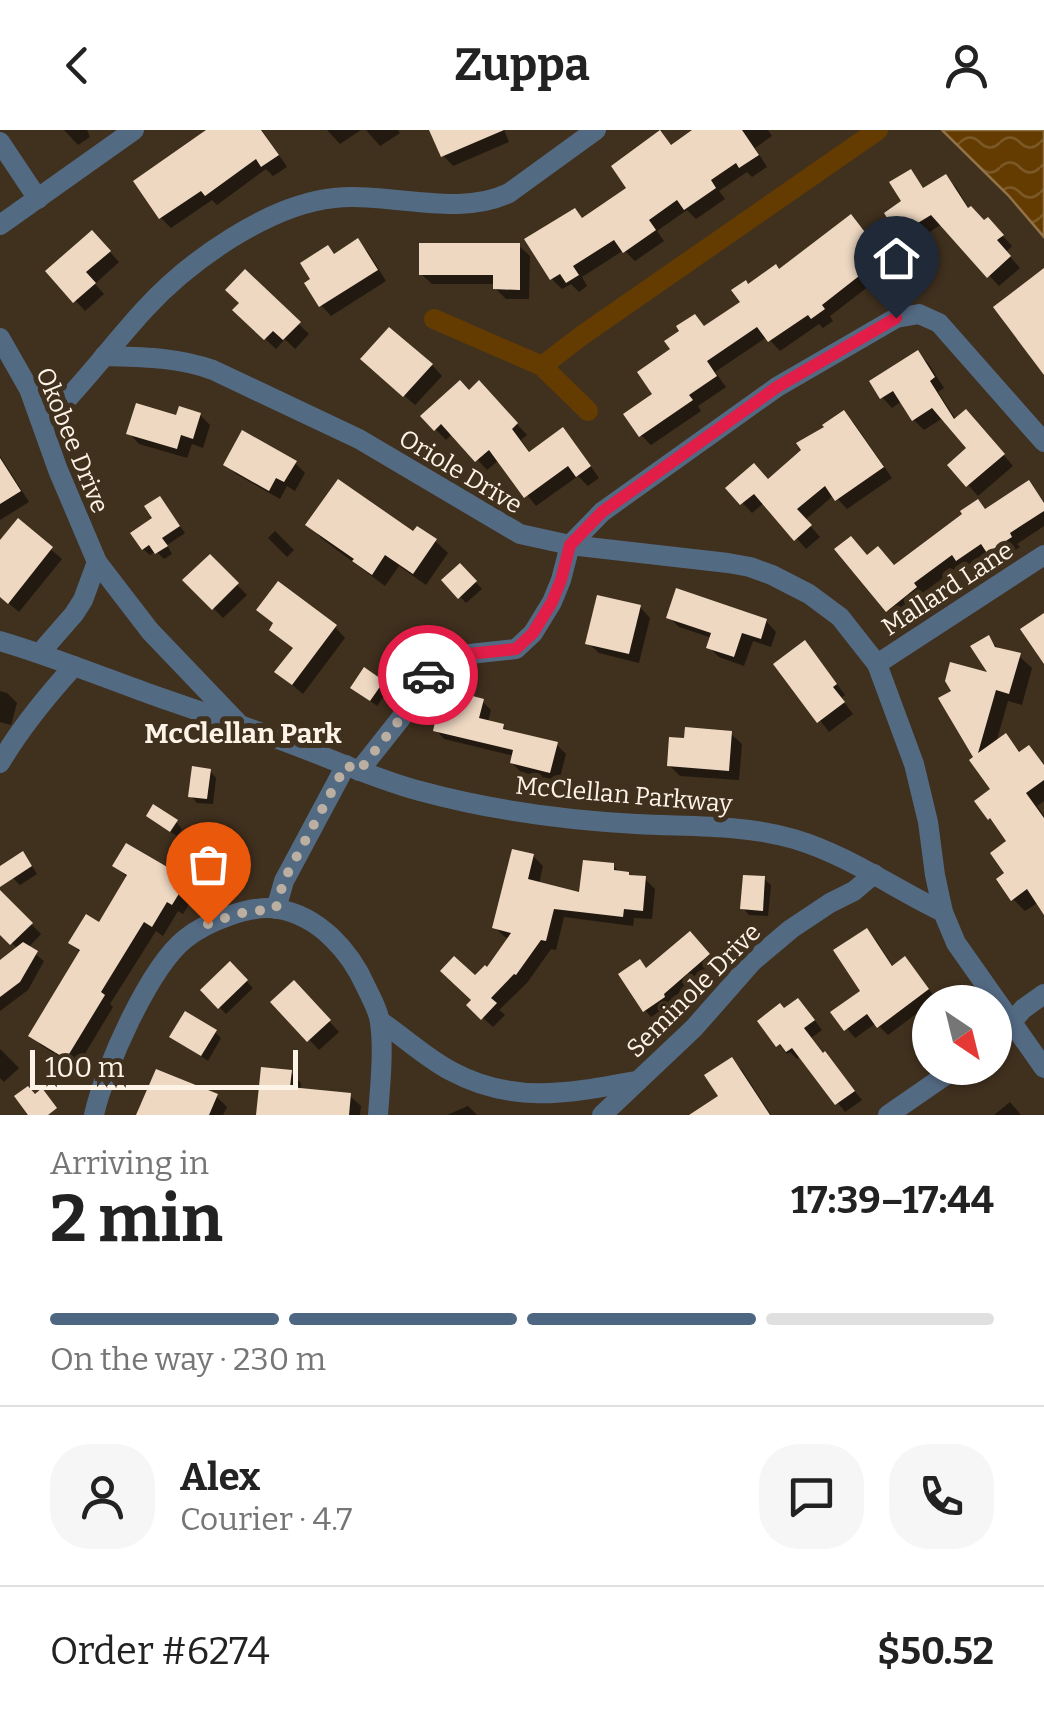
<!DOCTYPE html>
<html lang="en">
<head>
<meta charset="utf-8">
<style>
  body { margin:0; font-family:Bitter,serif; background:#f6f6f6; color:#222; height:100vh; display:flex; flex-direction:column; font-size:38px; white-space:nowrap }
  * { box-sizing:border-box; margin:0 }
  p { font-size:32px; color:#767676 }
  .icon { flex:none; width:55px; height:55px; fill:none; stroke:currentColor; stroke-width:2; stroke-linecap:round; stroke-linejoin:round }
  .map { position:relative; height:985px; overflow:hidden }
  .details { display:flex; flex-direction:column; background:#fff; flex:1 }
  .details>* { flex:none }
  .needle { width:65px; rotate:145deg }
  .tools { position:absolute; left:912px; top:855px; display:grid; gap:20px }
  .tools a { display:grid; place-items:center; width:100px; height:100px; border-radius:50%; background:#fff; box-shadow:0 2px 8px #0004; font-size:50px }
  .scale { position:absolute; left:30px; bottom:25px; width:268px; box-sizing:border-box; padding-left:10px; border:5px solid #fdf3e7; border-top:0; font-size:28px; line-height:35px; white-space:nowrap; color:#fdf3e7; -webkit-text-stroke:8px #40301e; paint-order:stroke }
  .pin { position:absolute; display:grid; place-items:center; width:85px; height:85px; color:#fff; margin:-102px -42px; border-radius:50% 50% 50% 0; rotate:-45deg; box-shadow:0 0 10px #0007 }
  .pin .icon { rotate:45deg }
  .courier { position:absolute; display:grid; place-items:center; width:100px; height:100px; margin:-50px; border:8px solid #e11d48; border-radius:50%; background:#fff; color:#222; box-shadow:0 2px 12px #0007 }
  .summary em { font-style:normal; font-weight:700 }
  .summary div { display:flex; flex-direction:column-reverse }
  .summary { display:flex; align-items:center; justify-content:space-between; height:170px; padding:0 50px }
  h1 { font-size:65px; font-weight:700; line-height:75px }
  .bar { display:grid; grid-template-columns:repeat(4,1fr); gap:15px 10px; align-content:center; height:120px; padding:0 50px }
  .bar i { height:12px; border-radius:8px; background:#e0e0e0 }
  .bar .current { background:#4d6783 }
  .bar p { grid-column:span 4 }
  .line { display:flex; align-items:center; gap:25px; padding:0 50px; border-top:2px solid #e0e0e0 }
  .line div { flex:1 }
  .round { display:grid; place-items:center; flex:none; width:105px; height:105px; border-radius:40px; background:#f6f6f6 }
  header { display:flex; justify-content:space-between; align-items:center; height:130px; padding:0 50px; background:#fff; font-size:45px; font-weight:700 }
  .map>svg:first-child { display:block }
  .water { fill:url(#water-waves); stroke:#927347; stroke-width:2.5 }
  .shadow { fill:#0007 }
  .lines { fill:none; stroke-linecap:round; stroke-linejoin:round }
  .canal { stroke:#643c02; stroke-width:20 }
  .building { fill:#eed8c2 }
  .minor { stroke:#536a83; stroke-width:20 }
  .done { stroke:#bbafa1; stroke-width:10; stroke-dasharray:0 18 }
  .route { stroke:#e11d48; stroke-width:12 }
  .labels { text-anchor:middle; stroke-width:10; stroke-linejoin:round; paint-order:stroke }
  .street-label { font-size:25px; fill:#fdf3e7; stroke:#40301e }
  .neighbourhood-label { font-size:28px; font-weight:bold; fill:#fdf3e7; stroke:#40301e }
</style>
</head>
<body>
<header><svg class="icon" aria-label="back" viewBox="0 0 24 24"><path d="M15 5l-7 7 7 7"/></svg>Zuppa<svg class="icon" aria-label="person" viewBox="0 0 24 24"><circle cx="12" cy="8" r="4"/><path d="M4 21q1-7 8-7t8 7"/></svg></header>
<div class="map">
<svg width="1044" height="985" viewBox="0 0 1044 985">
  <defs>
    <pattern id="water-waves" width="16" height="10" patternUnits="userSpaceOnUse" patternTransform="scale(2.5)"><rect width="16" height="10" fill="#643c02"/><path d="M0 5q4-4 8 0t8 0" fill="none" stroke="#7b5927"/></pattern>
  </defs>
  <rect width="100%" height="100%" fill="#40301e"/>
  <path class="water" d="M942,0H1044V107L1008,65Z"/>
  <g class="shadow">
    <path d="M64,0H87L90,7L78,15Z"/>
    <path d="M210,0H262L287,37L273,46L266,39L217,75L212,70L171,98L161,88L136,52Z"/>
    <path d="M327,0H361L340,14Z"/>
    <path d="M366,0H398L400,3L380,16Z"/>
    <path d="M432,0H504L509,12L453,36L443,25Z"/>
    <path d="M697,0H768L772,6L755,18L767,37L752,47L747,42L719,61L725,69L696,89L687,80L657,101L664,111L635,131L624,120L582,147L587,156L579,162L571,154L562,159L552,149L575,81L584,90L630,58L660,4L672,17Z"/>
    <path d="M910,42L925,60L945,47L956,57L970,80L984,93L988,90L1012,116L1006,122L1020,138L999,156L942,94L911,114L900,104Z"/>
    <path d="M861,97L902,151L890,161L878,149L830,186L833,191L823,198L819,194L780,221L767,207L715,242L726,257L698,276L701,281L651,315L641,305L673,220L695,187L706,198L743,173L749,156L780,142Z"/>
    <path d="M358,112L368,122L386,151L331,186L321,175L313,150L328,118L336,125Z"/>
    <path d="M102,113L119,132L95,154L104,164L85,181L49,141Z"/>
    <path d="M519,116L530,126L529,169H506L495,158V154H432L421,144Z"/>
    <path d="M245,143L309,204L295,219L285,209L276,219L235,180L242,173Z"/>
    <path d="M918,223L928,233L944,258L938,262L956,290L976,292L1013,336L978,366L950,335L969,319L943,288L924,300L914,290L902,271L892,278L882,267Z"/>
    <path d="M432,235L442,246L415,275L374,239Z"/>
    <path d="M469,263L489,264L527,305L521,310L531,324L573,311L599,348L588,356L578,346L536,376L499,330L487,340L453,303L446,310L423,286Z"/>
    <path d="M844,283L854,293L892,348L847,379L834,365L805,390L820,407L806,419L765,372L752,383L729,358L768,352Z"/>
    <path d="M200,285L210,295L203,318L192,314L187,328L139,314L129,303L178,288Z"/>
    <path d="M0,326L29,372L0,390Z"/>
    <path d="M295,333L305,343L295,361L287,356L280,369L236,344L226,334Z"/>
    <path d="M1029,354L1044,372V396L1017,414L1020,417L998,431L990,423L968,439L962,434L921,464L924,468L897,490L838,420L894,438Z"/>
    <path d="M160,369L185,403L167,415L172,424L164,429L156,421L150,425L143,419L156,389Z"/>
    <path d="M19,392L62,429L19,482L0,466V414Z"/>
    <path d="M309,395L414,405L435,411L448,423L426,455L399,436L385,456L321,408Z"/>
    <path d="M275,401L294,420L287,427L268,408Z"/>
    <path d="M210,427L247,465L223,488L186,450Z"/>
    <path d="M460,436L482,459L466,473L445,451Z"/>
    <path d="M640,477L650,488L639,533L599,523L588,513Z"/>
    <path d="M259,480L335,497L345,508L303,564L277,542L295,519L275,495Z"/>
    <path d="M669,487L766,491L776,502L771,517L753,511L744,536L719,527L709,517L712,508L679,497Z"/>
    <path d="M988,508L1001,521L1019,526L1032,538L1022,575L1008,571L996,613L1006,606L1021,623L1029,618L1044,634V671L1037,676L1044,686V780L1039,772L1025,781L1013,769L1008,744L1010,712L977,672L994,660L973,630L993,546Z"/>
    <path d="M815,524L845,565L841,568L853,584L829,602L777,534Z"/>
    <path d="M383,552L389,559L377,576L353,558Z"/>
    <path d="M0,561L7,563L17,573L11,595L0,592Z"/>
    <path d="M482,571L491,580L488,592L503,596L510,603L557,615L566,624L559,651L521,642L512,633L514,626L444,609L436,600Z"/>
    <path d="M731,604L742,614L739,650L680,646L669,635Z"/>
    <path d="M210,641L216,648L213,674L197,673L191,666Z"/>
    <path d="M155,692H176L182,699L177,706Z"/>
    <path d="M533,726L543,736L539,754L582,765L613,736L621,743L632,748L645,749L655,759L652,789L634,788L633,796L564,787L556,820L551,819L527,853L499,880L505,885L493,897L469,875L474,870L475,849L488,841L510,809L505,807L495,798Z"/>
    <path d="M29,731L37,744L20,755L13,748Z"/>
    <path d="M115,736L187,751L197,761L183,784L178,781L163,806L156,801L110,874L113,877L77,937L42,916L32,906L81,823L71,813L100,796L128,748Z"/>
    <path d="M764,749L771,755L768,786L749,785L743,778Z"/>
    <path d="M0,763L41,804L28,818L44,831L28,860L0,881V833L18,819L0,801Z"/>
    <path d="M867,801L876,810L894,838L914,839L936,869L888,905L876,893L855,908L834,883L863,861Z"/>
    <path d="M690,804L715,832L668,872L670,874L651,887L645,880L648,840Z"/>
    <path d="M230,834L253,858L226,884L203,860Z"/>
    <path d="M294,853L339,902L319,920L274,872Z"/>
    <path d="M807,880L822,900L811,908L862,970L845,982L801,926L797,929L790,922L787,924L760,891L784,881Z"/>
    <path d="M215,902L221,908L208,931L172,906Z"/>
    <path d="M0,919L19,938L4,952L0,948Z"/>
    <path d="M732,930L742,940L771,985H694L721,967Z"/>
    <path d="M291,943L301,953L300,961L350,966L361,976L360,985H259Z"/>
    <path d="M216,966L227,977L223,985H139Z"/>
    <path d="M1010,972L1021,985H994Z"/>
    <path d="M468,976L477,985H447Z"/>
  </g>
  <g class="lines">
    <g class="canal">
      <path d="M434,189L542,236L588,281"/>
      <path d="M542,236L584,204L878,0"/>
    </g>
  </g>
  <g class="building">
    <path d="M206,0H261L279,25L261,37L256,29L205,66L201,61L159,89L133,51Z"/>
    <path d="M429,0H504L441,27Z"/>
    <path d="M660,0L671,15L692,0H742L759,25L739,38L736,33L711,50L716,58L684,80L677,70L649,90L656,100L623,123L614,110L573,136L579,145L566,153L560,144L550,150L524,109L575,78L582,88L626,58L611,36Z"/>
    <path d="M911,39L923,58L946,44L968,78L971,76L984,90L988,87L1004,105L997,110L1011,126L987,148L931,85L898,105L884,83L901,71L889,52Z"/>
    <path d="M851,84L894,140L878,152L868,139L822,175L825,179L811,189L808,185L768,212L757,197L707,231L717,246L689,265L693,270L639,307L623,284L652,264L637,242L670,219L664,211L679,201L676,196L695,184L704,196L740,172L731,160L746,150L748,154L776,134L779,139Z"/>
    <path d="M92,100L111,121L86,142L96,153L73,173L45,141Z"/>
    <path d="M358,108L378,140L319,177L304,153L310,149L300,133L328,115L334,124Z"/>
    <path d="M419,113H520V160L493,159V145H419Z"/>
    <path d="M1044,138V245L993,177Z"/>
    <path d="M245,139L301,192L283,210L273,201L264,210L232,180L239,173L225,160Z"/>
    <path d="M389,197L433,234L403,267L360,229Z"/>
    <path d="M918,220L935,247L930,251L954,289L966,279L1005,324L966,357L947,335L966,318L932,278L912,291L893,261L880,269L869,251Z"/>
    <path d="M460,250L469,260L479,250L518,293L512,299L529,322L563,297L591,336L576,347L568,336L524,368L489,320L475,332L441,294L434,301L420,286Z"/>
    <path d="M136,273L176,285L179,276L201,283L193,309L181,305L177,319L126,304Z"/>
    <path d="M844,280L884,337L835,371L825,356L797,379L812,395L794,411L754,364L740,375L725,358L754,333L768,349L801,320L796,313L824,297L822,295Z"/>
    <path d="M242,300L297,331L284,352L276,348L269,361L223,335Z"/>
    <path d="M0,328L21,361L0,374Z"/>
    <path d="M338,349L413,401L417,396L437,409L413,444L385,425L372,445L352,431L354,429L305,395Z"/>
    <path d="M1029,350L1044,373V381L1010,403L1012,407L987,423L981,414L956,431L952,425L914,453L917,457L886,482L834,419L851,406L867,425L878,416L894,435L962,384L960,381L978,369L985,379Z"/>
    <path d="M160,366L180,396L162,408L168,416L155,424L149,415L142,420L130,403L152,388L144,376Z"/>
    <path d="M18,388L53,417L8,474L0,467V410Z"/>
    <path d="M210,424L239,453L212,480L182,450Z"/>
    <path d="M460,433L477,451L458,469L441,450Z"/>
    <path d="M278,451L337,495L292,555L274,542L293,518L269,500L273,493L256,480Z"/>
    <path d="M676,458L767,489L761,509L742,503L734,527L706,518L711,503L666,488Z"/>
    <path d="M597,465L641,475L629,524L585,514Z"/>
    <path d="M1044,483V534L1020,499Z"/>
    <path d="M989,505L995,517L1021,523L1009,564L996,560L978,623L1006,603L1019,622L1029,615L1044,635V650L1026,663L1044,688V785L1027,759L1011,771L996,749L1004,743L990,723L1006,711L990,688L988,690L974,671L990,659L969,630L973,627L938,568L951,561L945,551L950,532L987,542L970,516Z"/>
    <path d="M805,510L837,554L833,557L845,572L817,593L773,534Z"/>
    <path d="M364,537L384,551L370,571L350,558Z"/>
    <path d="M465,564L484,569L479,588L504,594L503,599L558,612L550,643L510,633L513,620L433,601L439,574L461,580Z"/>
    <path d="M685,597L732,601L729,641L667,636L669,607L684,608Z"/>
    <path d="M192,636L211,639L207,669L188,667Z"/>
    <path d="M153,674L178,690L170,702L146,686Z"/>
    <path d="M126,713L188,749L172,775L167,772L152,797L144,792L101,862L105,865L66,929L28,906L80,820L68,813L86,784L99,792L127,745L112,736Z"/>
    <path d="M512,719L534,724L528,749L579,762L583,730L614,733V740L629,742V745L646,746L643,781L624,779L623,787L554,779L546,811L541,810L516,845L514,844L491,868L497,873L481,890L466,875L471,870L440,841L454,826L475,845L485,835L487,837L511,803L492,798Z"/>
    <path d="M23,721L32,736L0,757V736Z"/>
    <path d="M743,745L765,746L763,781L740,779Z"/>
    <path d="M0,760L33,793L10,815L0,805Z"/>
    <path d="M867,798L892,836L905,826L929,859L877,898L867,884L844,901L830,882L860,861L833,820Z"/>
    <path d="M690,801L710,824L664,864L665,867L643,882L618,844L640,829L646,838Z"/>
    <path d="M23,812L38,821L20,852L0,867V830Z"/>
    <path d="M230,831L248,850L218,879L200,860Z"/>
    <path d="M294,850L331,890L307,912L270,872Z"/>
    <path d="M798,868L815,890L804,898L823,923L825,921L855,961L835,975L792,918L786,922L780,914L776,917L757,891L780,873L784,878Z"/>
    <path d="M185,881L217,900L201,926L169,907Z"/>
    <path d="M732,927L770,985H689L718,966L704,945Z"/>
    <path d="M261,937L292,940L290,957L351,963L349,985H256Z"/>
    <path d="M156,939L218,964L209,985H136Z"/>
    <path d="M28,956L35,964L42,958L57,978L48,985H28L14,966Z"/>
  </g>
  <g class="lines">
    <g class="minor">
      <path d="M0,12L38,69"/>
      <path d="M0,95L134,0"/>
      <path d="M0,208L29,259L58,340L97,432L83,470L74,484L40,523"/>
      <path d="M104,226C142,227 177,227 213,240L359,309L520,404L570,415L728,433L750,437L772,445L809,464L840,487L877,534L914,634L928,692L935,745L943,782"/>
      <path d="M43,294C80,259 110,217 145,179C189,131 268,75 334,68C390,62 458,88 509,63L596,0"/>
      <path d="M97,432L150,501L237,592"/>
      <path d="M0,511C51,526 100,546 150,564C192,579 236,593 278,609C326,626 371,648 420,661C490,680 564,690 636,694C690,697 742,694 794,709C848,725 893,758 943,782L956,813L1044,938"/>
      <path d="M877,534L1044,425"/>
      <path d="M0,633C21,597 46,567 74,536"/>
      <path d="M359,641L401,588L430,542L451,526L516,519L533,503L552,472L561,450L570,415L602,382L777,257L896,188L919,184L939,193L1044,312"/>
      <path d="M276,779L284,751L346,635"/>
      <path d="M380,891C404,907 426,928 451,941C514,975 570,963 636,951"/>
      <path d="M995,911L1023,879L1044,864"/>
      <path d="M94,985C104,939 149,838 185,809C206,792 251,774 278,779C319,786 350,821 366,857C371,868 379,881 380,893C384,919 380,958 378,985"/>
      <path d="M602,985L694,898L753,831L791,799L830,773L854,761L874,744"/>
      <path d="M888,985L956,938"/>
    </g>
  </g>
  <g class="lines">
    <path class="done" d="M208,794L236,784L276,778L284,750L346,635L359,641L401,588L428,545"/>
    <path class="route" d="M428,545L450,526L516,519L533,503L552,472L561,450L570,415L602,382L777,257L896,188"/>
  </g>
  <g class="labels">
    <g class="street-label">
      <text transform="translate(73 310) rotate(68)" y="9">Okobee Drive</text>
      <text transform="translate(461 341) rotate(31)" y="9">Oriole Drive</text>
      <text transform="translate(947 458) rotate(-33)" y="9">Mallard Lane</text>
      <text transform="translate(624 664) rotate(5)" y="9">McClellan Parkway</text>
      <text transform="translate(693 860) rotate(-45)" y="9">Seminole Drive</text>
    </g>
    <g class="neighbourhood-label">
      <text x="243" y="613">McClellan Park</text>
    </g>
  </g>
</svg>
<div class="tools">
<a><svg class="needle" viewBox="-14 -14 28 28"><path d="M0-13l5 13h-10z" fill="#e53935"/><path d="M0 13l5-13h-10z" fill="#767676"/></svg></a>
</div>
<div class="scale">100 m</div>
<div class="pin" style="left:208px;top:794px;background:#ea580c"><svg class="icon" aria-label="bag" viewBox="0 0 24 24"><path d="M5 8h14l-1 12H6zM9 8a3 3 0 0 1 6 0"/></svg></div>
<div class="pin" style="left:896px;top:188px;background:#1f2937"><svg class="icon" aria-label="home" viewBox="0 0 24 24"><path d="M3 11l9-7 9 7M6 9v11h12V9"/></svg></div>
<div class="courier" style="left:428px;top:545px"><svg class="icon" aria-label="car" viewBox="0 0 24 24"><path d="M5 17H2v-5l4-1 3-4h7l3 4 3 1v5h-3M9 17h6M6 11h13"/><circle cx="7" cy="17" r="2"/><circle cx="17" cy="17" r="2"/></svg></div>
</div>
<section class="details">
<div class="summary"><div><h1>2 min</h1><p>Arriving in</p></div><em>17:39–17:44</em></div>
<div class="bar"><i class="current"></i><i class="current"></i><i class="current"></i><i></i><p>On the way · 230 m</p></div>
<div class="line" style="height:180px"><a class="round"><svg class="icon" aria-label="person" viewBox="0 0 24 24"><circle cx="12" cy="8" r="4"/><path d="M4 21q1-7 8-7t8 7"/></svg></a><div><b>Alex</b><p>Courier · 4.7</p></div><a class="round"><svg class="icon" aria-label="chat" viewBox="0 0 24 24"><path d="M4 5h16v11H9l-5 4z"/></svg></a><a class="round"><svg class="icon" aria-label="phone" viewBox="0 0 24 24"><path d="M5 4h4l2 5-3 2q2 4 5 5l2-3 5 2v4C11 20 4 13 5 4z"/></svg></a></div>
<div class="line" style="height:130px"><div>Order #6274</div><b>$50.52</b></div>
</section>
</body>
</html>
